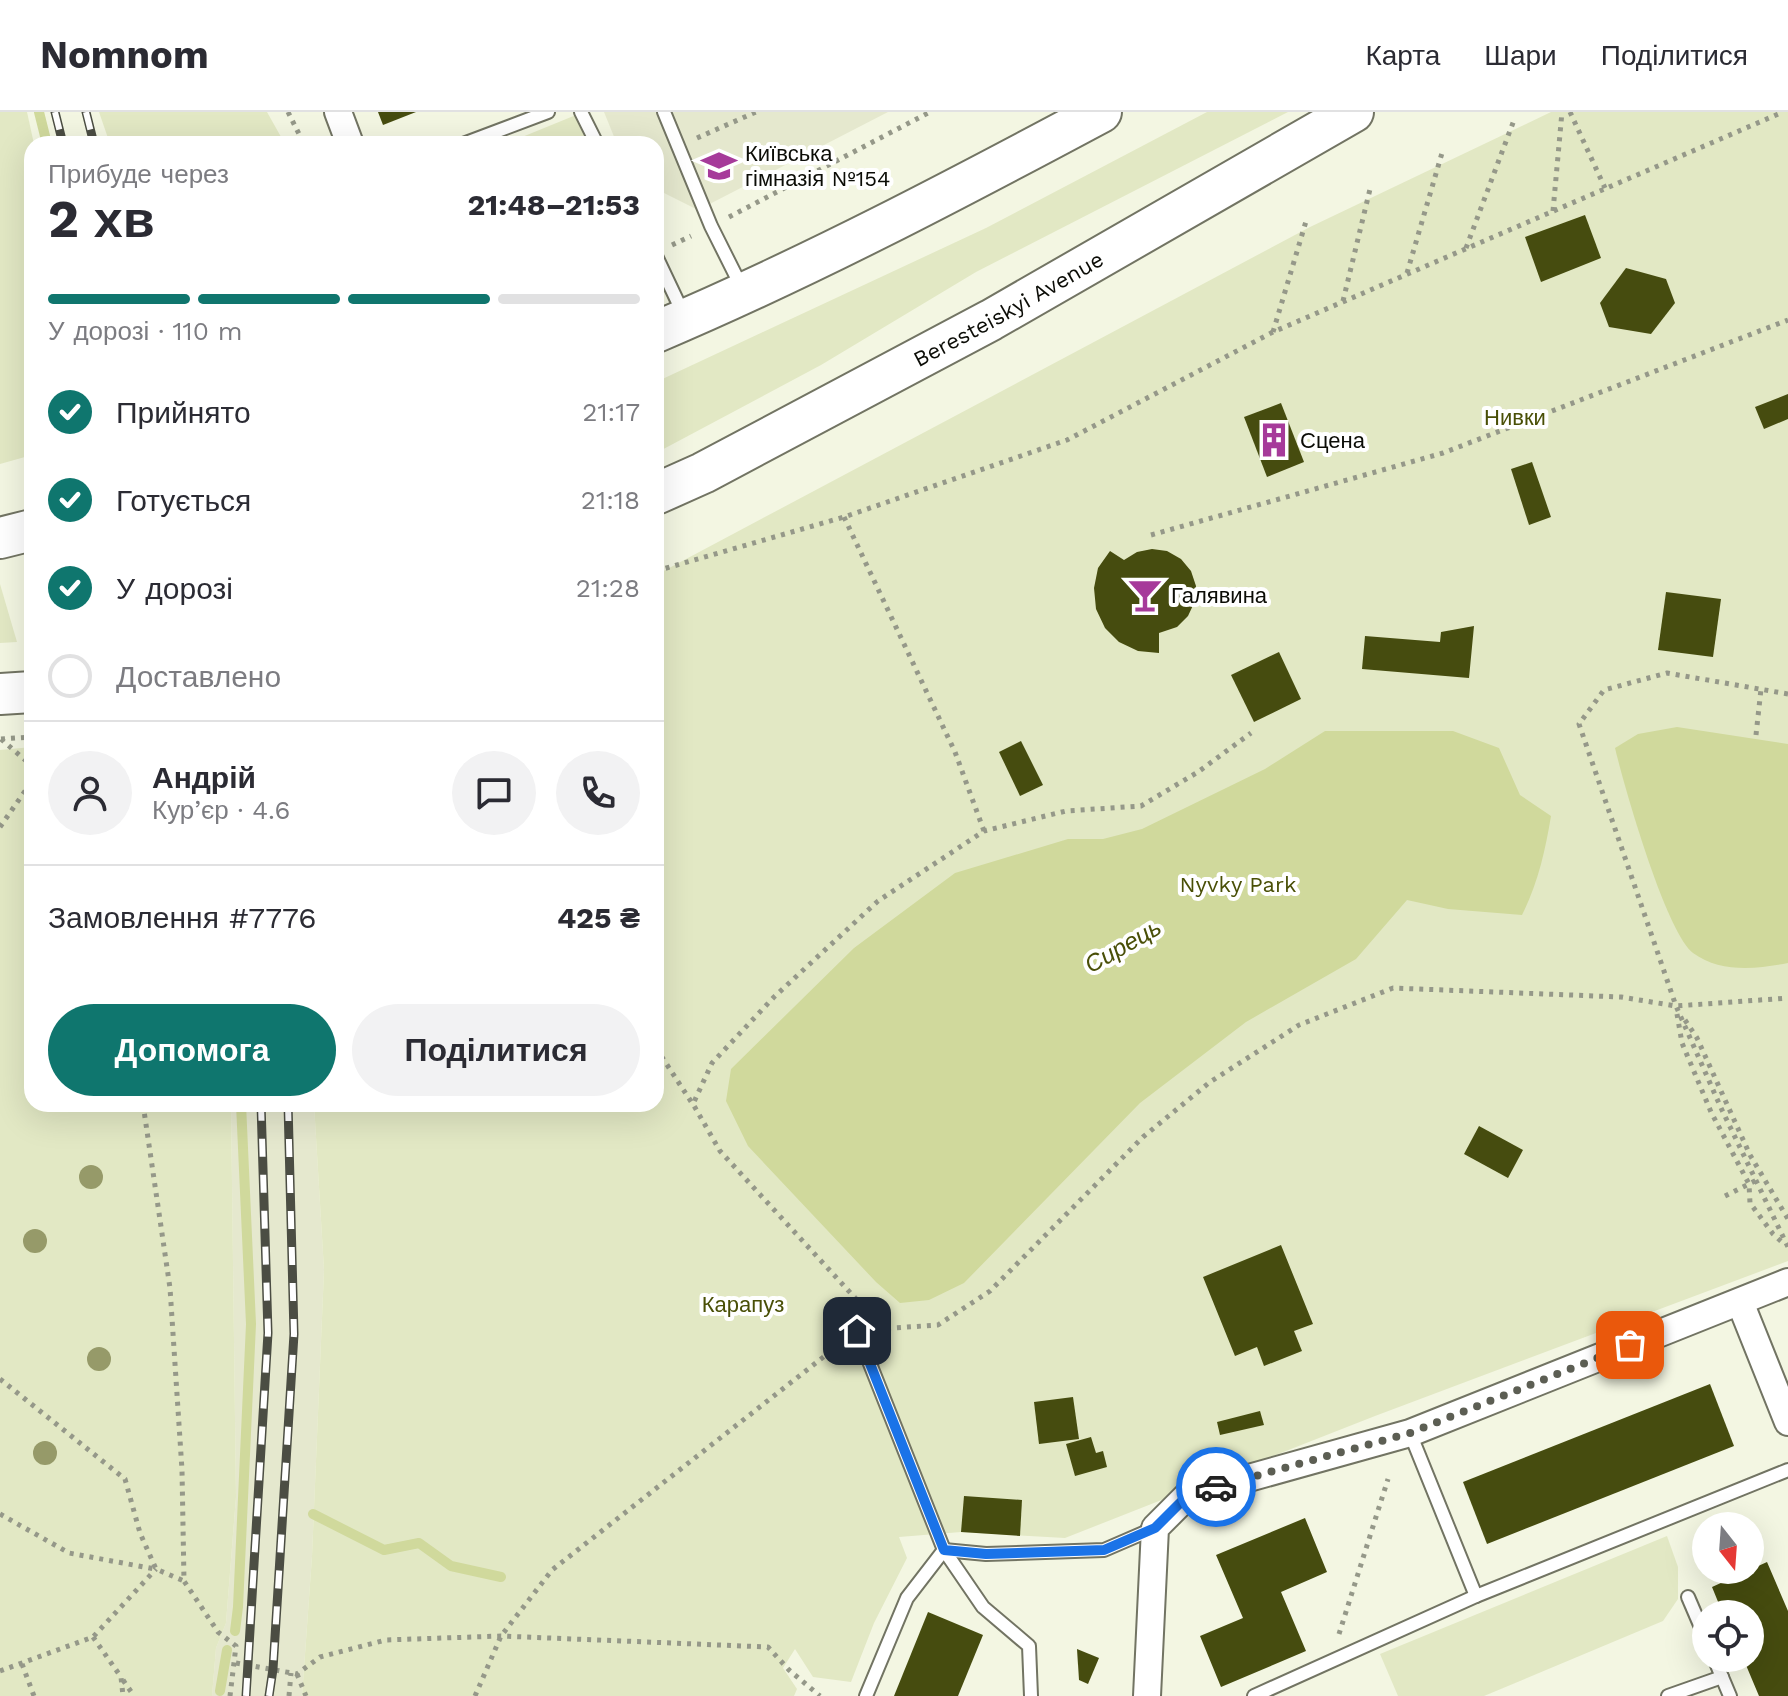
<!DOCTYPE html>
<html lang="uk">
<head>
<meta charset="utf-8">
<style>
  body { margin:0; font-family:"Work Sans",sans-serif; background:#f2f2f3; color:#2b2b33; height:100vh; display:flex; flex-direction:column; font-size:30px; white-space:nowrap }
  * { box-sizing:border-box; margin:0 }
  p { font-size:26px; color:#7c7c81 }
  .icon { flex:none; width:44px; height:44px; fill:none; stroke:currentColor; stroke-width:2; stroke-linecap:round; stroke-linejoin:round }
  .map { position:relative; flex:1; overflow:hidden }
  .drawer { position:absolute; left:24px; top:24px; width:640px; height:976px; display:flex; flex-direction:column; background:#fff; border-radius:24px; box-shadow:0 8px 32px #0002 }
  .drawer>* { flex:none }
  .needle { width:52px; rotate:163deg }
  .buttons { position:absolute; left:1692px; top:1400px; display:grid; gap:16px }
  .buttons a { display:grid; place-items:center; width:72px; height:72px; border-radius:50%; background:#fff; box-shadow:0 8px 32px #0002; font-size:40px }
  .pin { position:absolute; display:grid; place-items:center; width:68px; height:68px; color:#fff; margin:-34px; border-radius:16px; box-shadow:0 4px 12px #0006 }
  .courier { position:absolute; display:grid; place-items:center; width:80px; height:80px; margin:-40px; border:6px solid #1a73e8; border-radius:50%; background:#fff; color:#222; box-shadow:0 2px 10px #0007 }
  .summary em { font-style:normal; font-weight:700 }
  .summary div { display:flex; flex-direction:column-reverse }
  .summary { display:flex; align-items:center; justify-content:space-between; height:136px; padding:0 24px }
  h1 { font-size:52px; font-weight:700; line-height:60px }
  .bar { display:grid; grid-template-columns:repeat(4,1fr); gap:12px 8px; align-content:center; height:96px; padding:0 24px }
  .bar i { height:10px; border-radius:6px; background:#e1e1e2 }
  .bar .current { background:#0f766e }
  .bar p { grid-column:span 4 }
  .line { display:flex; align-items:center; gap:20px; padding:0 24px; border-top:2px solid #e1e1e2 }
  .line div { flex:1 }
  .round { display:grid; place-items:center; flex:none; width:84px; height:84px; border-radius:42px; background:#f2f2f3 }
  ol { padding:0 24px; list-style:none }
  li { display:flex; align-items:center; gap:24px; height:88px }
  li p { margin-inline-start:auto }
  li .icon { padding:8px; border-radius:50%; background:#0f766e; color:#fff; stroke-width:4 }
  li:last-child { color:#7c7c81 }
  li i { width:44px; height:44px; border:4px solid #e1e1e2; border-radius:50% }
  .action { display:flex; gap:16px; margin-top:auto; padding:16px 24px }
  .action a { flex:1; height:92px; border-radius:48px; background:#0f766e; color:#fff; font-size:32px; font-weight:700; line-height:92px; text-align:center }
  .action a+a { background:#f2f2f3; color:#2b2b33 }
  header { display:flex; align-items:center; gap:48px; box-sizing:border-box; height:112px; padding:0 40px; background:#fff; border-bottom:2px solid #e1e1e2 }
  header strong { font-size:38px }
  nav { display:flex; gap:44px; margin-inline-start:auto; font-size:28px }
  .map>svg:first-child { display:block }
  .built { fill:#e5e8ce }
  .green { fill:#e2e8c4 }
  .water { fill:#d0d99c }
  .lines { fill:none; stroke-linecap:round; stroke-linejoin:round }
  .stream { stroke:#d0d99c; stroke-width:10 }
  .building { fill:#464c0f }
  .service-casing { stroke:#727463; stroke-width:16 }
  .minor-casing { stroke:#727463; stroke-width:30 }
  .primary-casing { stroke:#727463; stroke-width:44 }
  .path { stroke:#959889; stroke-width:5; stroke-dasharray:4 6; stroke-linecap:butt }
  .service { stroke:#fff; stroke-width:12 }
  .minor { stroke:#fff; stroke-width:26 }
  .primary { stroke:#fff; stroke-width:40 }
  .rail-casing { stroke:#4b4d43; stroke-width:9 }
  .rail { stroke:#fff; stroke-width:6; stroke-dasharray:18; stroke-linecap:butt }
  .tree { fill:#969a69 }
  .done { stroke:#5c5e53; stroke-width:8; stroke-dasharray:0 14.4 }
  .route { stroke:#1a73e8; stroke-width:10 }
  .labels { text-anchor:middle; stroke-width:8; stroke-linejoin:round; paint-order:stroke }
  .poi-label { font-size:22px; fill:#0b0c06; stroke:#fff; text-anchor:start }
  .street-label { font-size:22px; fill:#0b0c06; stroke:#fff }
  .park-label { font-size:22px; fill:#494f06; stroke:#fff }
  .water-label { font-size:24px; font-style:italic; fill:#494f07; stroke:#fff }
</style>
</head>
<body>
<header>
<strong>Nomnom</strong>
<nav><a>Карта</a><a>Шари</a><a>Поділитися</a></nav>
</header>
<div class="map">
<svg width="1788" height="1584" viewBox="0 0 1788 1584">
  <rect width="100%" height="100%" fill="#f3f6e2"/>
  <g class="built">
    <path d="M604,0H888L698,98L656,77V32H617Z"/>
    <path d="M231,992H314L324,1158L312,1444L302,1584H212L216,1536L226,1511L236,1385Z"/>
  </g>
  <g class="green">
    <path d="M0,0H27L34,32H32V343L0,352Z"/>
    <path d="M99,0H267L285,32H110Z"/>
    <path d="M1207,0H1288L976,160L821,253L656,341V270L986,116Z"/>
    <path d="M1551,0H1788V1149L1375,1304L1065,1426L961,1420L899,1425L907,1446L874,1511L851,1570L813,1565L795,1537L783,1556L797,1577L794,1584H302L312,1444L324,1158L314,992H656V463L1310,115Z"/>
    <path d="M576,3L591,32H505Z"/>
    <path d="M0,472L17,530L0,531Z"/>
    <path d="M32,635V992H231L236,1385L226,1511L216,1536L212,1584H0V638Z"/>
    <path d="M1667,1424L1678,1455V1487L1663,1509L1484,1584H1398L1380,1542Z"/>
  </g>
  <g class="water">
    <path d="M1677,615L1788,632V851C1757,857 1720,861 1693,841C1666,821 1624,674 1615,636L1638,622Z"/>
    <path d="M1325,619H1453L1499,636L1520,683L1551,704C1545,740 1538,771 1522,803L1448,797L1407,788L1356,847L1246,910L1140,991L964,1171L929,1188L900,1191L876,1170L748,1034L726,989L731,957L854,836L955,761L1068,727H1103L1142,717L1265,657Z"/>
  </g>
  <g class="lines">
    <g class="stream">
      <path d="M39,0L47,32"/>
      <path d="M313,1402L384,1438L419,1431L451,1454L501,1465"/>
      <path d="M235,1519L238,1495L251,1212L241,992"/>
      <path d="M220,1579L227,1538"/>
    </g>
  </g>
  <g class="building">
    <path d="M378,0H416L383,13Z"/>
    <path d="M1585,103L1601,146L1541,170L1525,125Z"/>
    <path d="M1626,156L1666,167L1675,191L1651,222L1609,215L1600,191Z"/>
    <path d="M1788,282V307L1764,317L1755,295Z"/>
    <path d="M1281,291L1304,350L1267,365L1244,305Z"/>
    <path d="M1532,350L1551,405L1529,413L1511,357Z"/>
    <path d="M1152,437L1167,439L1181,447L1191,459L1196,474L1195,489L1188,504L1177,515L1159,521V541L1138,539L1119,530L1105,516L1096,497L1094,476L1098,456L1110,439L1124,448L1137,440Z"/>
    <path d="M1666,480L1721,487L1713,545L1658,538Z"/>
    <path d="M1474,514L1469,566L1362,557L1365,524L1440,530L1441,520Z"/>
    <path d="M1279,540L1301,587L1254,610L1231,563Z"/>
    <path d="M1021,629L1043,673L1020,684L999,640Z"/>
    <path d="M1479,1014L1523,1038L1508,1066L1464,1042Z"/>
    <path d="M1281,1133L1313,1212L1294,1219L1302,1239L1264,1254L1257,1235L1235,1244L1203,1165Z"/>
    <path d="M1710,1272L1734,1334L1487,1432L1463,1370Z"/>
    <path d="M1073,1285L1079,1327L1039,1332L1034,1290Z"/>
    <path d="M1260,1299L1264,1313L1220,1323L1217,1310Z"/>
    <path d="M1091,1325L1096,1341L1103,1339L1107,1355L1075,1364L1066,1332Z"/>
    <path d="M964,1384L1022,1388L1020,1424L961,1420Z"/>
    <path d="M1305,1406L1327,1460L1281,1480L1306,1539L1221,1575L1200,1524L1243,1506L1216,1443Z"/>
    <path d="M1767,1450L1788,1499V1584H1759L1743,1546H1750V1502H1723L1712,1475Z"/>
    <path d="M928,1500L983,1523L958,1584H894Z"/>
    <path d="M1077,1537L1099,1546L1088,1572L1079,1568Z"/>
  </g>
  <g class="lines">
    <g class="service-casing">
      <g id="service">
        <path d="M581,0L597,32"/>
        <path d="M664,0L711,114L742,176"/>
        <path d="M463,32L548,0"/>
        <path d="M656,144L683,201"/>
        <path d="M857,1219L944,1438L983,1495L1029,1534L1031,1584"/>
        <path d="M1410,1321L1476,1484"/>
        <path d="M1688,1485L1706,1527"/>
        <path d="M1714,1546L1730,1584"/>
        <path d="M866,1584L907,1486L944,1438L986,1442L1104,1438L1155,1416"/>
        <path d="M1254,1584L1476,1484L1788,1358"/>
        <path d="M1668,1584L1722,1565"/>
      </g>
    </g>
    <g class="minor-casing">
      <g id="minor">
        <path d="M338,0L350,32"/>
        <path d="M1740,1190L1788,1310"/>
        <path d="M1147,1584L1155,1416L1188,1383L1410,1321L1788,1170"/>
      </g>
    </g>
    <g class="primary-casing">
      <g id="primary">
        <path d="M656,220C809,155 955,78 1101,0"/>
        <path id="s1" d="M656,382L703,361L991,208L1353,0"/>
        <path d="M0,426L32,418"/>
        <path d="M0,582L32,580"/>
      </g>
    </g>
    <g class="path">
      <path d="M288,0L304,32"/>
      <path d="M1570,0L1605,76"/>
      <path d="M697,26L756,0"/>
      <path d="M1553,99L1562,0"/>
      <path d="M729,105L930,0"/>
      <path d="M672,133L691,124"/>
      <path d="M1466,136L1514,8"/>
      <path d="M1407,161L1442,41"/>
      <path d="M1343,189L1371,73"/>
      <path d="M1273,220L1307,106"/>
      <path d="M844,405L955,640L984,719"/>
      <path d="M1151,423L1443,341L1788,208"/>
      <path d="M656,459L844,405L1067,328L1273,220L1783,0"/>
      <path d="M1788,582L1667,561L1604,578L1579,612L1676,894L1721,996L1788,1135"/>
      <path d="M1756,623L1761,577"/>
      <path d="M1,627L32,654"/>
      <path d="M1,627L32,625"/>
      <path d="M0,715L32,669"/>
      <path d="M1677,902L1682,931L1711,1000L1749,1072L1750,1091L1773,1122L1784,1132"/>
      <path d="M1685,908L1697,926L1750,1043L1788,1107"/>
      <path d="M656,936L692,991"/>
      <path d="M143,992L170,1176L182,1358L184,1469L218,1520L236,1534L230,1584"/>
      <path d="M1725,1084L1757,1068"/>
      <path d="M857,1198V1188L720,1039L693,992L712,951L774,885L878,789L984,719L1066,699L1141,694L1198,660L1251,621"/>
      <path d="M877,1217L938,1213L990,1179L1143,1025L1210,970L1299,913L1393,876L1621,885L1676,894L1788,886"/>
      <path d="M0,1267L125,1367L140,1421L156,1457L184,1469"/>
      <path d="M0,1402L69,1441L155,1457"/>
      <path d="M1339,1522L1388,1367"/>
      <path d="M93,1525L121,1565L123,1584"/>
      <path d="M236,1551L297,1562L320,1545L386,1528L501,1524L768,1535L789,1558L820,1584"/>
      <path d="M22,1552L34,1584"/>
      <path d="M0,1559L93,1525L156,1457"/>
      <path d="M297,1562L306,1584"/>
      <path d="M123,1568L134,1584"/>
      <path d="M289,1584L291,1561"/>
      <path d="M475,1584L501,1524L552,1458L840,1232"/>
    </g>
    <use href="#service" class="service"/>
    <use href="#minor" class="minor"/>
    <use href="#primary" class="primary"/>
    <g class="rail-casing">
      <g id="rail">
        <path d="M55,0L63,32"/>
        <path d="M86,0L94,32"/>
        <path d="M246,1584L268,1221L261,992"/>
        <path d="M269,1584L273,1557L294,1222L288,992"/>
      </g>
    </g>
    <use href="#rail" class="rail"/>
  </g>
  <g class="tree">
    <circle cx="91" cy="1065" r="12"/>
    <circle cx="35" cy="1129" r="12"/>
    <circle cx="99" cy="1247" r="12"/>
    <circle cx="45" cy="1341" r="12"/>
  </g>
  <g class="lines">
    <path class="done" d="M1216,1375L1410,1321L1630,1233"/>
    <path class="route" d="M857,1219L944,1438L986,1442L1104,1438L1155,1416L1188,1383L1216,1375"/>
  </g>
  <defs>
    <g id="school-bare" transform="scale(2.76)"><path d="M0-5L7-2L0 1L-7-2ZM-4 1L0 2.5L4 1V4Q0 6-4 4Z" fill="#a63a9a" stroke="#fff" stroke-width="2.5" paint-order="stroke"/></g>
    <g id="building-bare" transform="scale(2.76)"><path d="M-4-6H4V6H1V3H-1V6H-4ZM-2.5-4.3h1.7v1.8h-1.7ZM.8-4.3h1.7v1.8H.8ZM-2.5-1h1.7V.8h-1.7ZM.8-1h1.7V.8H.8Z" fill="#a63a9a" stroke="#fff" stroke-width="2.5" paint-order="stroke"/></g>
    <g id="bar-bare" transform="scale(2.76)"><path d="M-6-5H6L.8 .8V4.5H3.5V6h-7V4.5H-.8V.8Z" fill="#a63a9a" stroke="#fff" stroke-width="2.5" paint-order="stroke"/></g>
  </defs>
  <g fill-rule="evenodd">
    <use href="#school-bare" x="719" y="54"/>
    <use href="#building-bare" x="1274" y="328"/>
    <use href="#bar-bare" x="1145" y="483"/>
  </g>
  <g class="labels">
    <g class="poi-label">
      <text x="745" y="49">Київська<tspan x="745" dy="25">гімназія №154</tspan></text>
      <text x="1300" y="336">Сцена</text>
      <text x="1171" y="491">Галявина</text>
    </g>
    <g class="street-label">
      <text dy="8" stroke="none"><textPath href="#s1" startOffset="398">Beresteiskyi Avenue</textPath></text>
    </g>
    <g class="park-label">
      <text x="1515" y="313">Нивки</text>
      <text x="1238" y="780">Nyvky Park</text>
      <text x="743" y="1200">Карапуз</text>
    </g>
    <g class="water-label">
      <text transform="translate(1123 834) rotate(-30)" y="8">Сирець</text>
    </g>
  </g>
</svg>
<div class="buttons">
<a><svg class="needle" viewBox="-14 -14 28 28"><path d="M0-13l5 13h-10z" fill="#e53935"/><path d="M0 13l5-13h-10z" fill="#7c7c81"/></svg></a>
<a><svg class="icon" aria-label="locate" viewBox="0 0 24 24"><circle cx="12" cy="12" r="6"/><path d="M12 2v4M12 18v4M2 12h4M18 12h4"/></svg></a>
</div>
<div class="pin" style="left:1630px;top:1233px;background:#ea580c"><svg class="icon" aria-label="bag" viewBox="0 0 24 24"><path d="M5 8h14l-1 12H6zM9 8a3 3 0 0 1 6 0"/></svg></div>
<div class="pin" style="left:857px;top:1219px;background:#1f2937"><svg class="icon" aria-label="home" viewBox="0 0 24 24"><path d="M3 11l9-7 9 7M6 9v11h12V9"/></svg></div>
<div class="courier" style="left:1216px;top:1375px"><svg class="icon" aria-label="car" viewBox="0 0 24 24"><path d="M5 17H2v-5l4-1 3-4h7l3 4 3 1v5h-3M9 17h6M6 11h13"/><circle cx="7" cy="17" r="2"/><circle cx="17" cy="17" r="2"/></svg></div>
<section class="drawer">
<div class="summary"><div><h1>2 хв</h1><p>Прибуде через</p></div><em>21:48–21:53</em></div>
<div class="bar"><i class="current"></i><i class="current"></i><i class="current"></i><i></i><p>У дорозі · 110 m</p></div>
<ol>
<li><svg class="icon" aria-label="check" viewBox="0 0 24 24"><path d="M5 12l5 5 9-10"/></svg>Прийнято<p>21:17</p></li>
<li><svg class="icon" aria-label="check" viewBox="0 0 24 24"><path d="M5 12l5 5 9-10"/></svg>Готується<p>21:18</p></li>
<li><svg class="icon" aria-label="check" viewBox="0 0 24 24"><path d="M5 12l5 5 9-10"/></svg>У дорозі<p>21:28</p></li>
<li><i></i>Доставлено</li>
</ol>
<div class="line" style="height:144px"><a class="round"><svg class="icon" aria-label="person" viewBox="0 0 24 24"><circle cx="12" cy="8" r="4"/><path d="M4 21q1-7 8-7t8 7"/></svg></a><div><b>Андрій</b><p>Кур’єр · 4.6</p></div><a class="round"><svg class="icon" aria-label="chat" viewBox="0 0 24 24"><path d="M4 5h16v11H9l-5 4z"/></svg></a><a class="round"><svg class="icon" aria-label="phone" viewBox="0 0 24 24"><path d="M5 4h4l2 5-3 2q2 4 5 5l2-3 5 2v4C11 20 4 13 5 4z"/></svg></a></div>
<div class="line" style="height:104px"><div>Замовлення #7776</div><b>425 ₴</b></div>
<div class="action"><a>Допомога</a><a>Поділитися</a></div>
</section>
</div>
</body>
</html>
